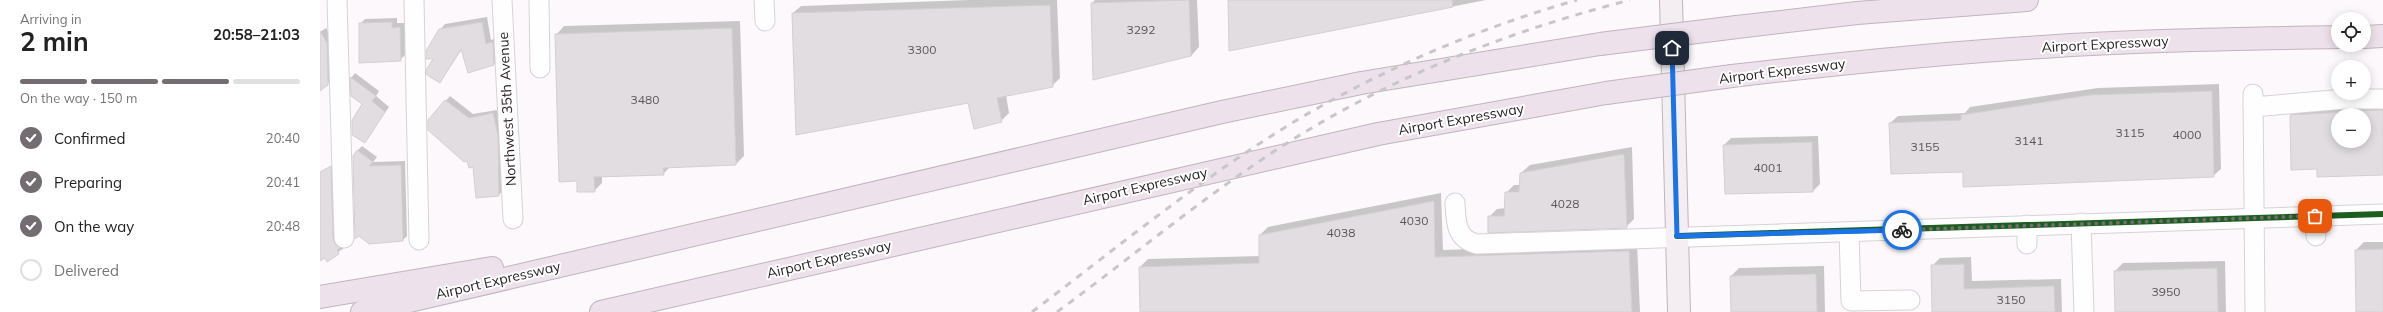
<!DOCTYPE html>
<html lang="en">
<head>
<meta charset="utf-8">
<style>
  body { margin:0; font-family:Mulish,sans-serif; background:#f6f6f6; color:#222; height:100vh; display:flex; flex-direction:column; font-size:15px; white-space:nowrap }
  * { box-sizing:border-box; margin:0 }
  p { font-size:13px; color:#767676 }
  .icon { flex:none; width:22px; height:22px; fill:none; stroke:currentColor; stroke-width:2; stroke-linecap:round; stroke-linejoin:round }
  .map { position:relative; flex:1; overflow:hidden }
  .sheet { display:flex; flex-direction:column; background:#fff; width:320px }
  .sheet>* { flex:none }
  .fabs { position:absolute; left:2011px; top:12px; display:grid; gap:8px }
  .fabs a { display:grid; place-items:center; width:40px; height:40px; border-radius:50%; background:#fff; box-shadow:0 2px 10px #0003; font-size:20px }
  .pin { position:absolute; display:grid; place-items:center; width:34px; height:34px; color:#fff; margin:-17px; border-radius:8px; box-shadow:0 2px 6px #0006 }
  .courier { position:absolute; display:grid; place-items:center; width:40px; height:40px; margin:-20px; border:3px solid #1a73e8; border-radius:50%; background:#fff; color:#222; box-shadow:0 1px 5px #0007 }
  .overview em { font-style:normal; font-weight:700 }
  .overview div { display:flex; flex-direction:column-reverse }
  .overview { display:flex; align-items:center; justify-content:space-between; height:68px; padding:0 20px }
  h1 { font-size:26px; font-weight:700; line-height:30px }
  .bar { display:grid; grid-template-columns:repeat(4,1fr); gap:6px 4px; align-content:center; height:48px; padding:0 20px }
  .bar i { height:5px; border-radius:3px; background:#e0e0e0 }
  .bar .active { background:#736d71 }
  .bar p { grid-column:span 4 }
  ol { padding:0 20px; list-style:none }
  li { display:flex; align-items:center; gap:12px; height:44px }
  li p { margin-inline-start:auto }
  li .icon { padding:4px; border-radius:50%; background:#736d71; color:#fff; stroke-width:4 }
  li:last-child { color:#767676 }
  li i { width:22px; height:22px; border:2px solid #e0e0e0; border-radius:50% }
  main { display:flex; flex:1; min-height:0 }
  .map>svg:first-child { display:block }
  .shadow { fill:#0003; fill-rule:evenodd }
  .building { fill:#e2dde1; stroke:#d4cfd3; fill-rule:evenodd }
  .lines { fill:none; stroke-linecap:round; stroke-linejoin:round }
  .minor-casing { stroke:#d7d2d6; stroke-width:21 }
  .major-casing { stroke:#c1b4be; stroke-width:24 }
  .highway-casing { stroke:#c1b4be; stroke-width:24 }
  .minor { stroke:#fffefe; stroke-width:19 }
  .major { stroke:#f4edf2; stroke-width:22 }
  .highway { stroke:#ede1eb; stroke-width:22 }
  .rail { stroke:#c8c7c8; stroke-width:3; stroke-dasharray:7 7; stroke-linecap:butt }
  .highway-bridge-casing { stroke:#c1b4be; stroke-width:24; stroke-linecap:butt }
  .highway-bridge { stroke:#ede1eb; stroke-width:22 }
  .cycleway-casing { stroke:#fff; stroke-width:8 }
  .cycleway { stroke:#1b5e20; stroke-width:6 }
  .done { stroke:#736d71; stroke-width:4; stroke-dasharray:0 7.2 }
  .route { stroke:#1a73e8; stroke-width:5 }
  .labels { text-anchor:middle; stroke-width:4; stroke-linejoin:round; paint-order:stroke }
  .number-label { font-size:12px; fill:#5a5458 }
  .street-label { font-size:14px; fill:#292227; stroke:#fff }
</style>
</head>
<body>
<main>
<section class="sheet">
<div class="overview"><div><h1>2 min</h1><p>Arriving in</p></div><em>20:58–21:03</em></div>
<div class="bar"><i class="active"></i><i class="active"></i><i class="active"></i><i></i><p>On the way · 150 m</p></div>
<ol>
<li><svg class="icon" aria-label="check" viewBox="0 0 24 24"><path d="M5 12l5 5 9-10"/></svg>Confirmed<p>20:40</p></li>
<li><svg class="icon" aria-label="check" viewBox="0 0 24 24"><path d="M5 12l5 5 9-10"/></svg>Preparing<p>20:41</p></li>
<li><svg class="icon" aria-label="check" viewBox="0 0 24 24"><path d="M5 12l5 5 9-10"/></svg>On the way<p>20:48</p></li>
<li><i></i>Delivered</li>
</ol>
</section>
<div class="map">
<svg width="2063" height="312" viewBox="0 0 2063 312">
  <rect width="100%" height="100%" fill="#fcf8fb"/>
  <g class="shadow">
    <path d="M648,0H737L740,78L732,86L686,95L689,113L681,121L649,102L473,13L481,6Z"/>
    <path d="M775,0H877L879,47L871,56L772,3Z"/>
    <path d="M909,0H1166L910,50Z"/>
    <path d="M167,17L171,40L177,38L179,59L174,64L142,49L120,82L115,58L120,30L125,24Z"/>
    <path d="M77,18V23H85V55L80,60L40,24L45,19Z"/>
    <path d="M420,21L424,156L416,164L351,166L343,174L282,176V183L274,191L258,180L236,35L244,26Z"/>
    <path d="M6,28L12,38L13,79L0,89V32Z"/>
    <path d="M35,73L59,91L56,96L69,107L44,142V103L32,96L31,78Z"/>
    <path d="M1899,84L1901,169L1893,176L1644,171L1570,123L1578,116L1645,113L1650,107L1778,88Z"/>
    <path d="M130,96L153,114L177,110L182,132L183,190L179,195L154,165L109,120Z"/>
    <path d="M2063,103V174L1998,168L1971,115L1979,107ZM2018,115H2044V141H2018Z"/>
    <path d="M1498,136L1500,184L1493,191L1404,145L1411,138Z"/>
    <path d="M42,146L57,157L53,162L85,161L87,236L83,240L37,151Z"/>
    <path d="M1312,147L1314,219L1306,227L1169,217L1177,209L1186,208V193L1194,185H1201V173L1210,165Z"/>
    <path d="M15,164L21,245L24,248L7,260L5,256L0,260V172Z"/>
    <path d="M1121,193L1123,250L1317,243L1320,312H821L820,267L828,259L940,256V235L948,227Z"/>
    <path d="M2044,242H2063V312H2037L2036,250Z"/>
    <path d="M1651,257L1652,281L1741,279L1742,312H1613L1612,266L1620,258Z"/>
    <path d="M1905,261L1906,312H1796L1795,271L1803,263Z"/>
    <path d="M1504,266L1505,312H1412L1411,276L1419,268Z"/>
  </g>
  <g class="building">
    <path d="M869,0L871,56L773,80L771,3Z"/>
    <path d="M908,0H1132L1133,7L909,51Z"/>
    <path d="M730,5L733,87L677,98L682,122L654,129L648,103L476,135L472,13Z"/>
    <path d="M72,22V28L80,27L81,61L39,63V23Z"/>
    <path d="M162,22L166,44L172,42L173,45L174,65L148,73L141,49L120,83L107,75L106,70L113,59H106V51L119,29Z"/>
    <path d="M412,28L416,165L343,168L344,175L274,177L275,192H257V181L239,182L235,34Z"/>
    <path d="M0,31L7,43L8,85L0,91Z"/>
    <path d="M30,77L56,96L52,101L65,112L45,143L32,135V120L42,104L31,96Z"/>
    <path d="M1892,91L1894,177L1643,187V172L1571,174L1569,123L1641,120V115L1770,95Z"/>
    <path d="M125,100L149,118L173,113L178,136L179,196L156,198L153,167L149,168L147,161L144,162L108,130V120Z"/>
    <path d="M2063,110V175L1997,177V169L1971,170L1970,115ZM2018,115H2044V141H2018Z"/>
    <path d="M1492,142L1493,192L1405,194L1403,145Z"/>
    <path d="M37,150L53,162L49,166L81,165L83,241L49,244L39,236L35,239L33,156Z"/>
    <path d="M1304,154L1307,228L1168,233V216H1184L1185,192H1199L1200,173Z"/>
    <path d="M11,166L13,238L15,244L20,248L17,250L19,254L7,262L5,258L0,261V172Z"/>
    <path d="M1114,201L1115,257L1309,251L1312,312H820L819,267L939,263V235Z"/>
    <path d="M2063,249V312H2036L2035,250Z"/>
    <path d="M1644,264V289L1734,286L1735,312H1612L1611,265Z"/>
    <path d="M1897,268L1898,312H1795L1794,271Z"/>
    <path d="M1496,274L1497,312H1411L1410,276Z"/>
  </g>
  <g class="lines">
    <g class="minor-casing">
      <g id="minor">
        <path d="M17,0L24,238"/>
        <path d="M94,0L99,240"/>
        <path d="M182,0L193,219"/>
        <path d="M219,0L220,68"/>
        <path d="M444,0L445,21"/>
        <path d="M1933,94L1935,312"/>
        <path d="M1933,107L2025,99H2063"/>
        <path d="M1135,203C1136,223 1136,239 1157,244L2063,214"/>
        <path d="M1995,216L1996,236"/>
        <path d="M1761,223L1764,312"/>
        <path d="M1707,225V244"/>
        <path d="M1529,232L1531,301L1590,300"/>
      </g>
    </g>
    <g class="major-casing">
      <path id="major" d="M1351,0L1359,312"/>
    </g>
    <g class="highway-casing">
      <g id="highway">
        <path d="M1417,27L1537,13L1707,0"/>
        <path d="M2044,37L2063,36"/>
        <path d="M1412,76C1515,64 1619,53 1722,47C1821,40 1919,39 2018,37"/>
        <path d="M0,297L172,268"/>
        <path d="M42,312L902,112L1041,83L1280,44"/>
        <path d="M281,312L1058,134L1286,93"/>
      </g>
    </g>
    <use href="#minor" class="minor"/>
    <use href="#major" class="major"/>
    <use href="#highway" class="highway"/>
    <g class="rail">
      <path d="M712,312C799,246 884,176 977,120C1065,68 1159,28 1257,0"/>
      <path d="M737,312C812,257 883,197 961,147C1068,78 1186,32 1310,0"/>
    </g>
    <g class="highway-bridge-casing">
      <g id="highway-bridge">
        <path d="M1280,44L1417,27"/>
        <path d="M1286,93L1412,76"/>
      </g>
    </g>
    <use href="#highway-bridge" class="highway-bridge"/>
    <g class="cycleway-casing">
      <path id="cycleway" d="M1357,236L2063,214"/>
    </g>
    <use href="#cycleway" class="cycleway"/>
  </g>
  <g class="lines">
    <path class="done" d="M1582,230L1995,216"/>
    <path class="route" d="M1352,48L1357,236L1582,230"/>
  </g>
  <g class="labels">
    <g class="number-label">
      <text x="821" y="34">3292</text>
      <text x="602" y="54">3300</text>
      <text x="325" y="104">3480</text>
      <text x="1810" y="137">3115</text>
      <text x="1867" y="139">4000</text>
      <text x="1709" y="145">3141</text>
      <text x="1605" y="151">3155</text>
      <text x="1448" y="172">4001</text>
      <text x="1245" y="208">4028</text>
      <text x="1094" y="225">4030</text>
      <text x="1021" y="237">4038</text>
      <text x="1846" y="296">3950</text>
      <text x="1691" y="304">3150</text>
    </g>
    <g class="street-label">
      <text transform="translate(1785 44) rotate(-3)" y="5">Airport Expressway</text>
      <text transform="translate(1462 71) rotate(-7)" y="5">Airport Expressway</text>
      <text transform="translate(187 109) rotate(-93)" y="5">Northwest 35th Avenue</text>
      <text transform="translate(1141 119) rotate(-10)" y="5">Airport Expressway</text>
      <text transform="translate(825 186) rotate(-13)" y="5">Airport Expressway</text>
      <text transform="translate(509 259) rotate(-13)" y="5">Airport Expressway</text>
      <text transform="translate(178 280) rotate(-13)" y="5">Airport Expressway</text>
    </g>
  </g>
</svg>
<div class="fabs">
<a><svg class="icon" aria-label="locate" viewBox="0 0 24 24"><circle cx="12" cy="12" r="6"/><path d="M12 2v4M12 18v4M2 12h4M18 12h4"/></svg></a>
<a>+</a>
<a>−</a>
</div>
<div class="pin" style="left:1995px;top:216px;background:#ea580c"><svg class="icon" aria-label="bag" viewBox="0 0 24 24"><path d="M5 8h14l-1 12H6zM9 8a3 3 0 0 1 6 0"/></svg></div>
<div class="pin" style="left:1352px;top:48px;background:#1f2937"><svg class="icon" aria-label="home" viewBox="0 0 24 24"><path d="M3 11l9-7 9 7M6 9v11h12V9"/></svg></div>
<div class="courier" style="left:1582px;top:230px"><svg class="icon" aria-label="bike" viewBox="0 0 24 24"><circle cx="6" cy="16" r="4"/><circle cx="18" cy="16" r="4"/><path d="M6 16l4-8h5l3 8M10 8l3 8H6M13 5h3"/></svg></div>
</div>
</main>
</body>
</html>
